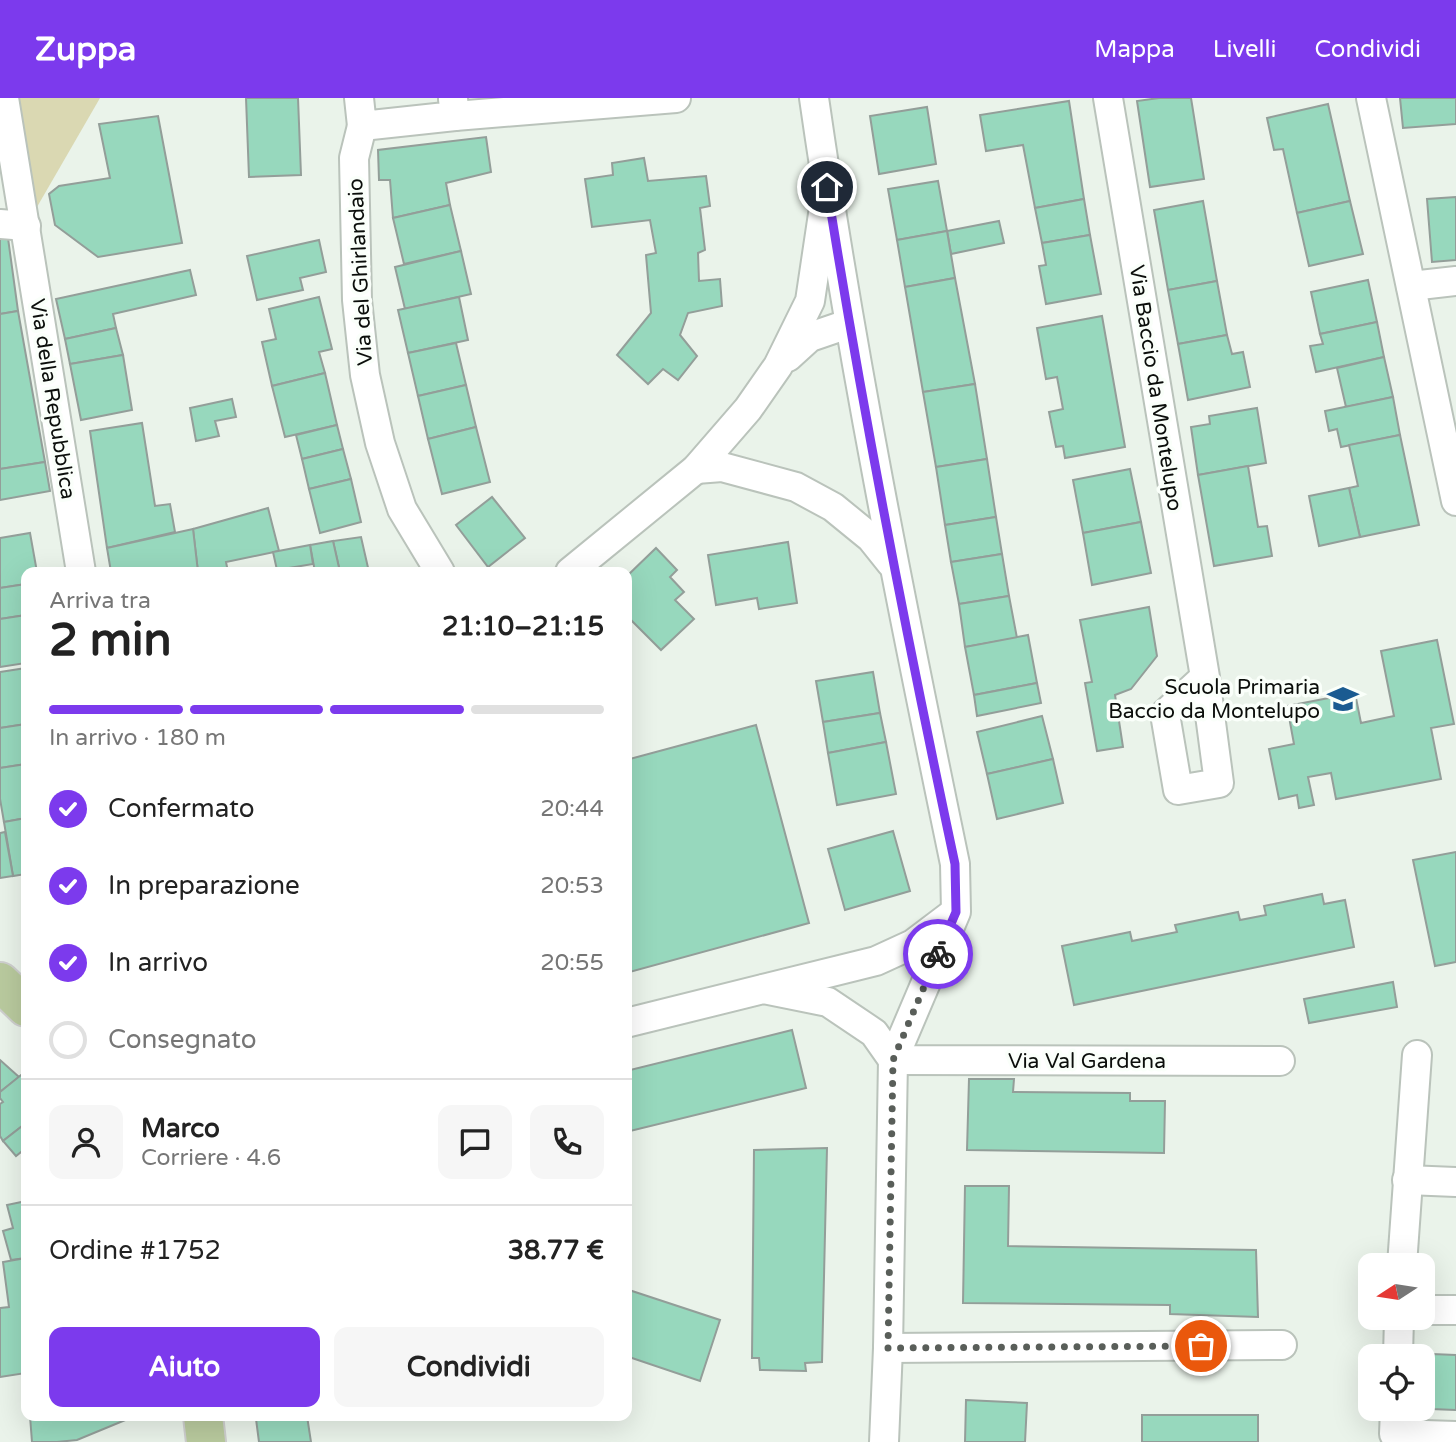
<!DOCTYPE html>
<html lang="it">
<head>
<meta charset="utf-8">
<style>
  body { margin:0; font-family:"Varela Round",sans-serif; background:#f6f6f6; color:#222; height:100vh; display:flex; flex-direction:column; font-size:26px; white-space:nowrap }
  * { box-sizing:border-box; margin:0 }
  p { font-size:23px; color:#767676 }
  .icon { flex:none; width:38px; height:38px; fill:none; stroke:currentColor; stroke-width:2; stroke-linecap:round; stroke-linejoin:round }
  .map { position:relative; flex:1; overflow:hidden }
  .side { position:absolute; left:21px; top:469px; width:611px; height:854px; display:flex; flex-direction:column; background:#fff; border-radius:14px; box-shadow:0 7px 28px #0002 }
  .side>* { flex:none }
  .needle { width:46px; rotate:258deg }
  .controls { position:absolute; left:1358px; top:1155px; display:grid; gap:14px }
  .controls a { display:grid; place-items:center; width:77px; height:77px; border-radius:14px; background:#fff; box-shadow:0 7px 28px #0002; font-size:35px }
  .pin { position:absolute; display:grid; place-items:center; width:60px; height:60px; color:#fff; margin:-30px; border:4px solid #fff; border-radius:50%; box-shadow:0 2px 7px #0007 }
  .courier { position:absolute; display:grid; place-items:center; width:70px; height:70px; margin:-35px; border:5px solid #7c3aed; border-radius:50%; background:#fff; color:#222; box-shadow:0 2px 9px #0007 }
  .headline em { font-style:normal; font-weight:700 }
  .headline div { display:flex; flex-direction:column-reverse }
  .headline { display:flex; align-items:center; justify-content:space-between; height:119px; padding:0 28px }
  h1 { font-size:46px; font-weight:700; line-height:52px }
  .bar { display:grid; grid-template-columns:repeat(4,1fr); gap:10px 7px; align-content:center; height:84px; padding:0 28px }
  .bar i { height:9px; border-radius:5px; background:#e0e0e0 }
  .bar .selected { background:#7c3aed }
  .bar p { grid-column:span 4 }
  .line { display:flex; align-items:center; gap:18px; padding:0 28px; border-top:2px solid #e0e0e0 }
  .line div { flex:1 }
  .round { display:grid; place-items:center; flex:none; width:74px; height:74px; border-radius:14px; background:#f6f6f6 }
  ol { padding:0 28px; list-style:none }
  li { display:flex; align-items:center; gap:21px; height:77px }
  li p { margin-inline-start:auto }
  li .icon { padding:7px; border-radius:50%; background:#7c3aed; color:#fff; stroke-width:4 }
  li:last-child { color:#767676 }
  li i { width:38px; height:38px; border:4px solid #e0e0e0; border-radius:50% }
  .primary-button { display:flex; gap:14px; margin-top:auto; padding:14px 28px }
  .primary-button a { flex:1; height:80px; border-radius:14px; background:#7c3aed; color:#fff; font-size:28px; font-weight:700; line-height:80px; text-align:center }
  .primary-button a+a { background:#f6f6f6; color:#222 }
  header { display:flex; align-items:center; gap:42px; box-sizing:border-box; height:98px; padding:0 35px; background:#7c3aed; color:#fff }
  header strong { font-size:33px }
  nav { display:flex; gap:38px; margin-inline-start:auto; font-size:24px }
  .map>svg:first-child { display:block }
  .green { fill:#dad8b2 }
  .building { fill:#97d8bd; stroke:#939e99; stroke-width:2 }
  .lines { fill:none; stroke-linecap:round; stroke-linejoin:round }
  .street-casing { stroke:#bac3bb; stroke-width:32 }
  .primary-casing { stroke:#cecfce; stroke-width:42 }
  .street { stroke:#fff; stroke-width:28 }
  .primary { stroke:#b9ca9e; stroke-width:38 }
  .done { stroke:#595e59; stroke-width:7; stroke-dasharray:0 12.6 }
  .route { stroke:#7c3aed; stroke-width:9 }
  .labels { text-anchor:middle; stroke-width:7; stroke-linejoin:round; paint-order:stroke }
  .street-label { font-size:21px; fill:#0b0e0b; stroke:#fafffa }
  .poi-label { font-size:21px; fill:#0b0e0b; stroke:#fafffa; text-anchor:end }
</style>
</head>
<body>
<header>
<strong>Zuppa</strong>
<nav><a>Mappa</a><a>Livelli</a><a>Condividi</a></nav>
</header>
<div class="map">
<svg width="1456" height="1344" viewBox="0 0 1456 1344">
  <rect width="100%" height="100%" fill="#eaf3ea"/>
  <path class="green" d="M8,0H100L26,128Z"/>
  <g class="building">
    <path d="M246,0H298L301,77L249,79Z"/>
    <path d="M1159,0H1191L1204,81L1150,89L1137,3Z"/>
    <path d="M1400,0H1456V26L1403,30Z"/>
    <path d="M1069,3L1084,101L1035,110L1023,47L986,53L980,17Z"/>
    <path d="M1328,6L1350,103L1297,115L1283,51L1274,52L1267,20Z"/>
    <path d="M927,9L936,66L879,76L870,18Z"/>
    <path d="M158,18L182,145L98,159L55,127L49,96L59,88L110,80L99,26Z"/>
    <path d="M486,39L491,74L446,85L450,107L393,120L390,82H379L378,52Z"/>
    <path d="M644,60L648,83L706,78L710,108L700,110L705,152L698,155L699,183L720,181L722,208L688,215L680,237L697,258L678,282L663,271L648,286L617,257L651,215L646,157L656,155L650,122L592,129L585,81L613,77L612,65Z"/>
    <path d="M938,83L947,133L897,142L888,91Z"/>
    <path d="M1456,99V162L1432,164L1427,101Z"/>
    <path d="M1084,101L1090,137L1042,145L1035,110Z"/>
    <path d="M1203,103L1217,183L1168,192L1154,112Z"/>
    <path d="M1350,103L1363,156L1309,168L1297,115Z"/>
    <path d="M450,107L461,153L404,166L393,120Z"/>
    <path d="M999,123L1004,145L951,156L947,133Z"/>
    <path d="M947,133L955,180L905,189L897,142Z"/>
    <path d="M1090,137L1101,196L1046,206L1039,168L1046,167L1042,145Z"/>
    <path d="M0,140H8L18,213L0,216Z"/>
    <path d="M319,142L326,174L300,180L303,192L257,202L247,158Z"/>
    <path d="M461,153L471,196L405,211L395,169Z"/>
    <path d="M190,172L196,197L113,216L116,230L65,241L56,201Z"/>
    <path d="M955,180L975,286L923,294L905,189Z"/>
    <path d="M1368,182L1377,224L1320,236L1311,194Z"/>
    <path d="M1217,183L1227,237L1178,246L1168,192Z"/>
    <path d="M319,199L332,251L319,254L325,275L272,288L262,244L276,241L269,211Z"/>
    <path d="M459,199L468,242L408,255L398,212Z"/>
    <path d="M18,213L45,364L0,371V216Z"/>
    <path d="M1102,218L1125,349L1065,360L1063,348L1056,349L1049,314L1063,311L1057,279L1046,281L1037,230Z"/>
    <path d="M1377,224L1384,259L1316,274L1310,248L1323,246L1320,236Z"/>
    <path d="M116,230L123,257L70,266L65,241Z"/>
    <path d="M1227,237L1232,256L1243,254L1250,289L1188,302L1178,246Z"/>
    <path d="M456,245L466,287L418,298L408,255Z"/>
    <path d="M123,257L132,312L81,322L70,266Z"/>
    <path d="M1384,259L1393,299L1346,309L1337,270Z"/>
    <path d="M325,275L337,327L285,339L272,288Z"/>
    <path d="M975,286L987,361L936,369L923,294Z"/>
    <path d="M466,287L476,329L428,341L418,298Z"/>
    <path d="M1393,299L1400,337L1341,349L1337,331L1329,333L1325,313Z"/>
    <path d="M232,301L236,319L215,323L219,338L196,343L190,310Z"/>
    <path d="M1257,310L1266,365L1198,377L1191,329L1210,326L1209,318Z"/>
    <path d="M142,325L155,408L170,406L175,434L107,450L90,333Z"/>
    <path d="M337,327L343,351L302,361L296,337Z"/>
    <path d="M476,329L490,384L442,396L428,341Z"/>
    <path d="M1400,337L1419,427L1360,439L1349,390L1358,388L1349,347Z"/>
    <path d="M343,351L351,381L309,391L302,361Z"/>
    <path d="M987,361L996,419L945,427L936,369Z"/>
    <path d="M45,364L50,393L0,402V371Z"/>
    <path d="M1248,368L1258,429L1267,428L1272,458L1214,468L1198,377Z"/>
    <path d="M1130,371L1141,424L1083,435L1073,382Z"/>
    <path d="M351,381L361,424L320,435L309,391Z"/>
    <path d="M1349,390L1360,439L1319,448L1309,398Z"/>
    <path d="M492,399L525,440L488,469L456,427Z"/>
    <path d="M268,410L279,453L226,464L228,474H198L193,431Z"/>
    <path d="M996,419L1002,456L951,464L945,427Z"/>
    <path d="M1141,424L1151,475L1092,487L1083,435Z"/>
    <path d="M193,431L198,474H111L107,450Z"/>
    <path d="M30,435L37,474H26V486L0,490V440Z"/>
    <path d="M361,439L369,474H340L333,443Z"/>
    <path d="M333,443L340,474H315L310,447Z"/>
    <path d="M788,444L797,505L759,511L757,500L716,507L708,457Z"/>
    <path d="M310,447L313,466L277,472L273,454Z"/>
    <path d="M656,450L677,472L670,479L684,494L675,502L694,521L661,552L626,517V479Z"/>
    <path d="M1002,456L1009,498L959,506L951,464Z"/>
    <path d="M26,486V517L0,521V490Z"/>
    <path d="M1009,498L1017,540L965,549L959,506Z"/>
    <path d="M1149,509L1157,558L1131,591L1115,597L1123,649L1097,653L1085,585L1092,584L1080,522Z"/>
    <path d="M26,517V565L0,569V521Z"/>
    <path d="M1028,537L1037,585L974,597L965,549Z"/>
    <path d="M1437,542L1454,626L1431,630L1441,681L1336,701L1331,675L1308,679L1314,707L1299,710L1297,697L1279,701L1269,651L1294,646L1287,608L1355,595L1361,625L1394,618L1381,553Z"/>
    <path d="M26,570V626L0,630V574Z"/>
    <path d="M873,574L880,615L823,624L816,583Z"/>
    <path d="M1037,585L1041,605L977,618L974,597Z"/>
    <path d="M880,615L886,644L828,655L823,624Z"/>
    <path d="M1042,618L1053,661L987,676L977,634Z"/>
    <path d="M26,626V666L0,670V630Z"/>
    <path d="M756,627L809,825L626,875V662Z"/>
    <path d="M886,644L896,696L837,707L828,655Z"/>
    <path d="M1053,661L1063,705L997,721L987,676Z"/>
    <path d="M26,666V720L4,724L0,701V670Z"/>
    <path d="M26,720V776L13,778L4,724Z"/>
    <path d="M893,733L910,793L845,812L828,751Z"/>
    <path d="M5,734L13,778L0,780V735Z"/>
    <path d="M1456,754V864L1435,868L1413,762Z"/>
    <path d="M1322,796L1324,806L1345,802L1354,849L1074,907L1062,848L1130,834L1132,843L1177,834L1175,827L1238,814L1240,822L1266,817L1264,808Z"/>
    <path d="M1393,884L1397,909L1309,925L1304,901Z"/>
    <path d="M792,932L806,990L626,1034V973Z"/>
    <path d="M0,962L19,979L0,994Z"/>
    <path d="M26,973V1025L3,1043L0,1038V1006L3,1004L0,1000V994Z"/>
    <path d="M969,981H1014L1013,994L1130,995V1003H1165L1164,1055L967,1052Z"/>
    <path d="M26,1025V1050L16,1058L3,1043Z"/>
    <path d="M827,1050L822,1264L805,1265L806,1273L760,1272L759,1260H752L754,1052Z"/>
    <path d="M965,1088H1009L1008,1148L1256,1152L1258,1219L1170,1216V1207L963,1205Z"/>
    <path d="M26,1103V1160L11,1162L3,1133L13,1130L7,1107Z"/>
    <path d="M26,1160V1275L0,1279V1210L9,1209L3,1164Z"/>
    <path d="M626,1191L720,1222L700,1283L626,1258Z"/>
    <path d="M1432,1256L1456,1257V1312L1431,1311Z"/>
    <path d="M966,1302L1027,1305L1025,1344H965Z"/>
    <rect x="1142" y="1317" width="116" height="27"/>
    <path d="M30,1318H135L77,1342L57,1344H32Z"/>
    <path d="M277,1318H307L311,1344H259L256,1321Z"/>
  </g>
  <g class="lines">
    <g class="street-casing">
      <g id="street">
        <path d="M4,0L81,474"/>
        <path d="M359,0L362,28L455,18L453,1"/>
        <path d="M814,0C851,257 902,511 955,766L956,814L893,962L888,1250L884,1344"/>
        <path d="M1108,0L1205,579L1219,685L1178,692L1165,616L1205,579"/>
        <path d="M1371,0L1456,403"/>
        <path d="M455,18L676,0"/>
        <path d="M362,28L354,60L357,202L365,277L380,345L402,411L440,474"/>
        <path d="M0,126L26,128"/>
        <path d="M1411,188L1456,183"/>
        <path d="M788,259L810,239L848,226"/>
        <path d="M696,371L722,369L796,389L833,409L871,440L891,465"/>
        <path d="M570,474L696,371L748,311L778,268L810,203L823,116"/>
        <path d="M764,891L828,904L874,935L893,962L1280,963"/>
        <path d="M626,925L876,863L913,846L954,815"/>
        <path d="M1407,1082L1456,1084"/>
        <path d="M1402,1167L1417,957"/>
        <path d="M1423,1212H1456"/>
        <path d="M888,1250L1282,1247"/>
        <path d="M1398,1258L1399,1220"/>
        <path d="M1395,1311L1394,1336L1456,1338"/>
      </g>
    </g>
    <g class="primary-casing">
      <g id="primary">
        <path d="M0,884L26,909"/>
        <path d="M203,1318L206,1344"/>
      </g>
    </g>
    <use href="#street" class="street"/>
    <use href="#primary" class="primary"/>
  </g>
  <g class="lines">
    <path class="done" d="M938,856L893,962L888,1250L1201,1248"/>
    <path class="route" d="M827,89C863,316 907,541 955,766L956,814L938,856"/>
  </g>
  <defs>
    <g id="school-bare" transform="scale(2.415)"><path d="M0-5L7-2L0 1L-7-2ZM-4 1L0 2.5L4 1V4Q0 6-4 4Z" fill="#1a5b91" stroke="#fafffa" stroke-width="2.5" paint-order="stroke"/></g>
  </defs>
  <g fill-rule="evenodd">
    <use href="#school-bare" x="1343" y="601"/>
  </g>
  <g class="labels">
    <g class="street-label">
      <text transform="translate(360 174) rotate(-93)" y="7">Via del Ghirlandaio</text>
      <text transform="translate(1156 290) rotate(81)" y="7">Via Baccio da Montelupo</text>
      <text transform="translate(53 301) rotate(81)" y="7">Via della Repubblica</text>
      <text x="1087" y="970">Via Val Gardena</text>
    </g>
    <g class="poi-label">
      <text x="1320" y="596">Scuola Primaria<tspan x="1320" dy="24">Baccio da Montelupo</tspan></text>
    </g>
  </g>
</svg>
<div class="controls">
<a><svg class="needle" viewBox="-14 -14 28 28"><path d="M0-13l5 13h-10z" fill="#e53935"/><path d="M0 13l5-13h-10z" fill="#767676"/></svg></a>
<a><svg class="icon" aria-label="locate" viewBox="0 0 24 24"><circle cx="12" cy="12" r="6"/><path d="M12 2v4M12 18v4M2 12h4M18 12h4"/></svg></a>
</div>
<div class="pin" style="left:1201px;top:1248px;background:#ea580c"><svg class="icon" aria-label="bag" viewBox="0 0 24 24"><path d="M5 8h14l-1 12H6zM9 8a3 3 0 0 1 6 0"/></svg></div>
<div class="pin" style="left:827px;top:89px;background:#1f2937"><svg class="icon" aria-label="home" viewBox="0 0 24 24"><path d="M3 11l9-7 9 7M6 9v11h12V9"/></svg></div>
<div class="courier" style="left:938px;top:856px"><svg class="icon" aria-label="bike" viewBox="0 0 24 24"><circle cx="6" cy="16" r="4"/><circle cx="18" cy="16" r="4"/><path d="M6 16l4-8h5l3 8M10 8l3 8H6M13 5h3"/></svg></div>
<section class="side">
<div class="headline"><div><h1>2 min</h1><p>Arriva tra</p></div><em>21:10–21:15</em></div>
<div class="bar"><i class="selected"></i><i class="selected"></i><i class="selected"></i><i></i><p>In arrivo · 180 m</p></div>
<ol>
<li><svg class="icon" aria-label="check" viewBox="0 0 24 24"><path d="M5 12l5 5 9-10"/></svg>Confermato<p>20:44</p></li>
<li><svg class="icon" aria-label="check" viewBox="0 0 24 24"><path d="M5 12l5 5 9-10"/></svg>In preparazione<p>20:53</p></li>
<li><svg class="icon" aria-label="check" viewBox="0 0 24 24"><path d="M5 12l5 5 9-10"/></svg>In arrivo<p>20:55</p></li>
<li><i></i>Consegnato</li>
</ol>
<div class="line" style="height:126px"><a class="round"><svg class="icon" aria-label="person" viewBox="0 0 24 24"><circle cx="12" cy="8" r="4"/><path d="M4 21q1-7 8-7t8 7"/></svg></a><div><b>Marco</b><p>Corriere · 4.6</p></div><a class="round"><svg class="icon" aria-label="chat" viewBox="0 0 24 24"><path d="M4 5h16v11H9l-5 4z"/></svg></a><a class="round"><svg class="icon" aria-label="phone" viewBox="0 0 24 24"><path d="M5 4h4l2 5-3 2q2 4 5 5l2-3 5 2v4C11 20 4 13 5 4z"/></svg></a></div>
<div class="line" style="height:91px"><div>Ordine #1752</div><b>38.77 €</b></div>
<div class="primary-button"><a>Aiuto</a><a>Condividi</a></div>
</section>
</div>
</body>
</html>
